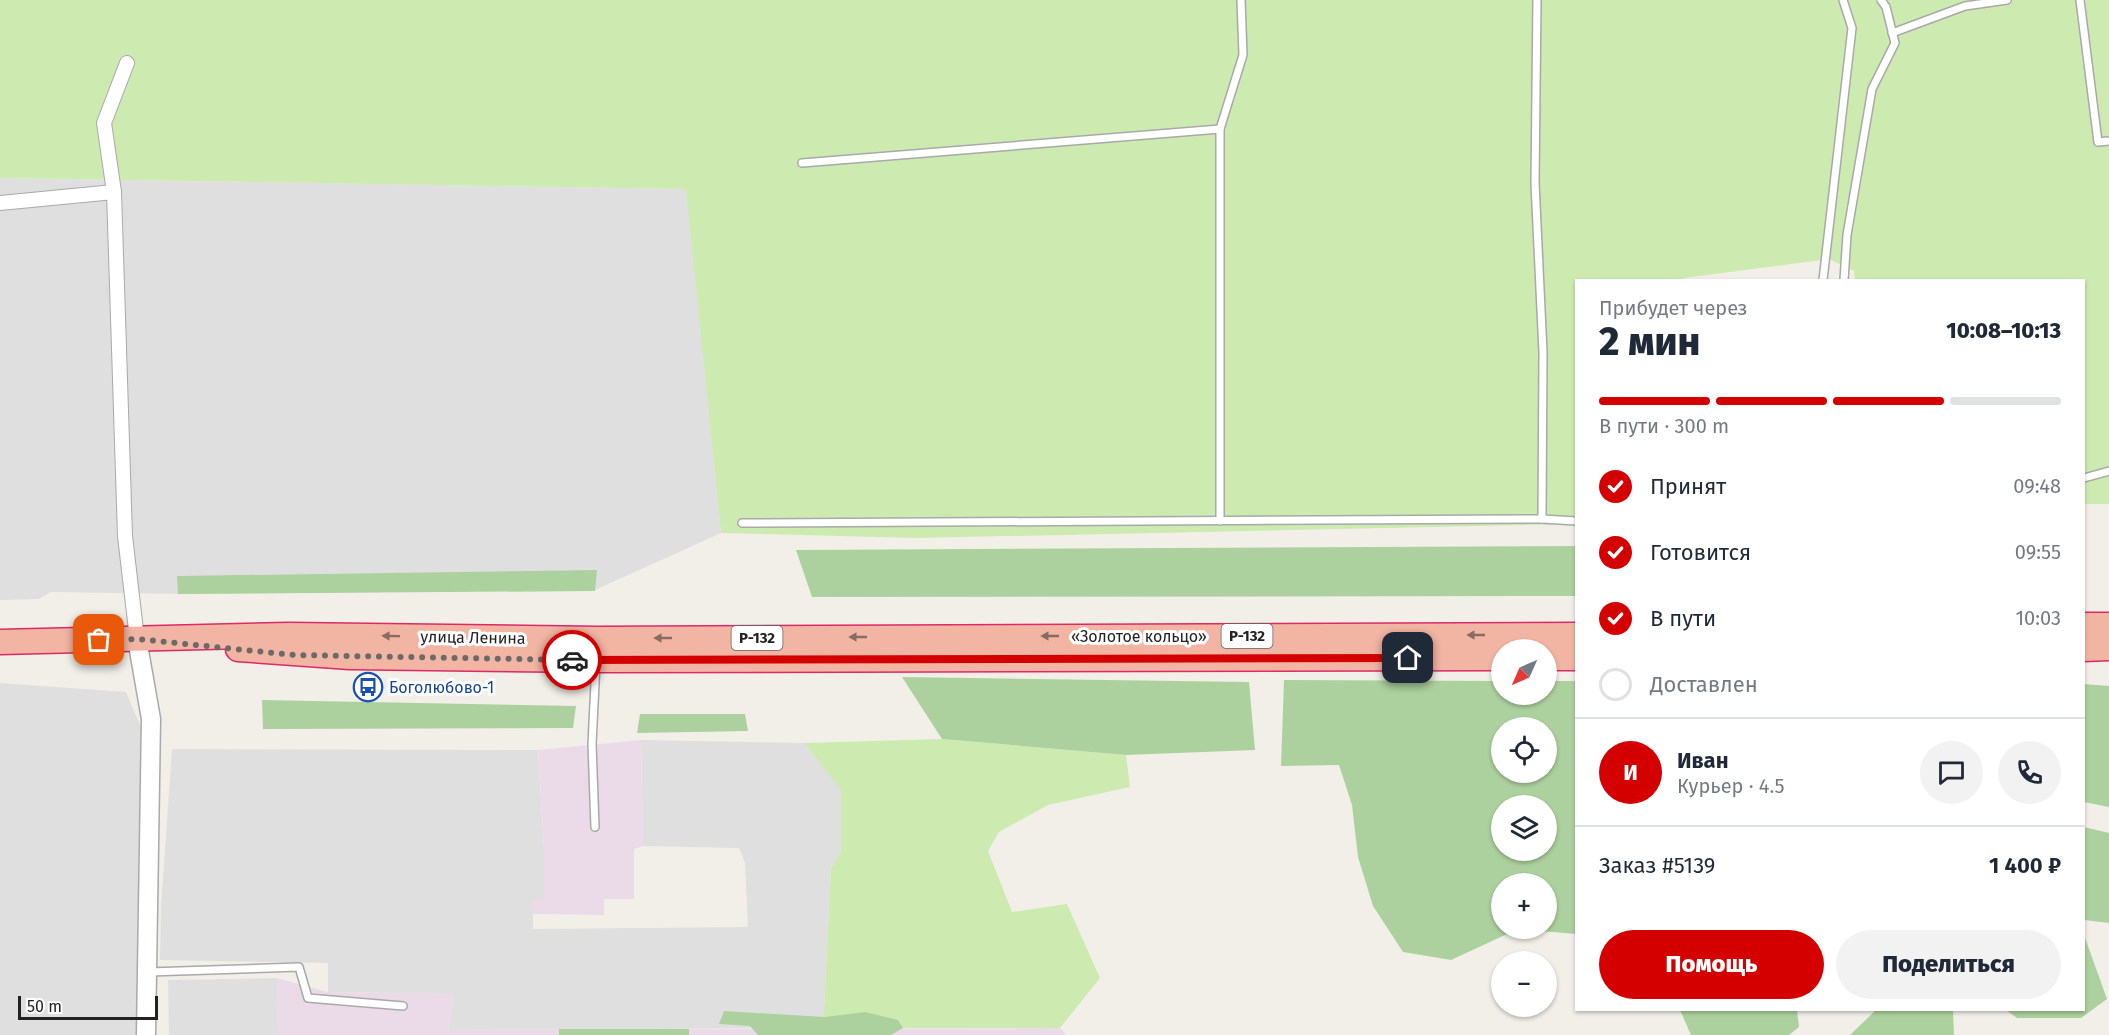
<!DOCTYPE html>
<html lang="ru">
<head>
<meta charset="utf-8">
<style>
  body { margin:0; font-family:"Fira Sans",sans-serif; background:#f2f2f3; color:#1f2937; height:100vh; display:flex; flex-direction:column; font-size:22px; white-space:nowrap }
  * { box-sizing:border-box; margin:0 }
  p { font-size:20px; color:#747a83 }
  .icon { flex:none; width:33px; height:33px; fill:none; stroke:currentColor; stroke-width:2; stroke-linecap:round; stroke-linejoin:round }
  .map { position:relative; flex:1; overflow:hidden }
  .drawer { position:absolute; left:1575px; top:279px; width:510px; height:732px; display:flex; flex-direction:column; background:#fff; border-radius:0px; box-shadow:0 2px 4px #0004 }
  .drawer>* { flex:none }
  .needle { width:39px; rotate:225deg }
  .controls { position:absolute; left:1491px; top:639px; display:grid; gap:12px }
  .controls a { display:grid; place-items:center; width:66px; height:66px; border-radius:50%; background:#fff; box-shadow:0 2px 4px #0004; font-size:30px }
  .scale { position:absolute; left:18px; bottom:15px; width:140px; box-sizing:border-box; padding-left:6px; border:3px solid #222; border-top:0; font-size:16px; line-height:21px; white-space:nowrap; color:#222; -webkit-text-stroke:4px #fff; paint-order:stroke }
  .pin { position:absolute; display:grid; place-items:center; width:51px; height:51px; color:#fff; margin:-26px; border-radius:12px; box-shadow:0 3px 9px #0006 }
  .courier { position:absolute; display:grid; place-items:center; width:60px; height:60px; margin:-30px; border:4px solid #d40000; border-radius:50%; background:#fff; color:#222; box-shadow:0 2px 8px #0007 }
  .head em { font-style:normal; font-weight:800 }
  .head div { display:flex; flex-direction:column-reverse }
  .head { display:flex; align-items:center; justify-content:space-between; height:102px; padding:0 24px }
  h1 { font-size:39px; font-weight:800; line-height:45px }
  .bar { display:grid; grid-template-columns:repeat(4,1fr); gap:9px 6px; align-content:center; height:72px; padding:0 24px }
  .bar i { height:8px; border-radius:4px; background:#e0e1e3 }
  .bar .active { background:#d40000 }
  .bar p { grid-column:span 4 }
  .line { display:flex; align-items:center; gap:15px; padding:0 24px; border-top:2px solid #e0e1e3 }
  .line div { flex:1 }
  .round { display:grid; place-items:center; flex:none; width:63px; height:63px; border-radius:32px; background:#f2f2f3 }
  ol { padding:0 24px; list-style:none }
  li { display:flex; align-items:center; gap:18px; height:66px }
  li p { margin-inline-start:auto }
  li .icon { padding:6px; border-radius:50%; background:#d40000; color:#fff; stroke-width:4 }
  li:last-child { color:#747a83 }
  li i { width:33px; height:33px; border:3px solid #e0e1e3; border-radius:50% }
  .cta { display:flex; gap:12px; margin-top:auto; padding:12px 24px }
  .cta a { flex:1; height:69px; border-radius:36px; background:#d40000; color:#fff; font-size:24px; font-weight:800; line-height:69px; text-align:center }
  .cta a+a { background:#f2f2f3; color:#1f2937 }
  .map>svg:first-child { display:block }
  .residential { fill:#e0dfdf }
  .industrial { fill:#ebdbe8 }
  .grass { fill:#cdebb0 }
  .forest { fill:#add19e; fill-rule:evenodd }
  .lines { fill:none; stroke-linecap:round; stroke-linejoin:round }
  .service-casing { stroke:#a9a9a9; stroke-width:10 }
  .minor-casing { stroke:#a9a9a9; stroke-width:16 }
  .tertiary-casing { stroke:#a9a9a9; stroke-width:21 }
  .trunk-casing { stroke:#dc2a67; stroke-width:27 }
  .service { stroke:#fff; stroke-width:7 }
  .minor { stroke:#fff; stroke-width:14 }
  .tertiary { stroke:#fff; stroke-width:18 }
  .trunk { stroke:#f2b4a3; stroke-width:24 }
  .oneway { fill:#8a6b62 }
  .done { stroke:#6b6a68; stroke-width:6; stroke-dasharray:0 10.8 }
  .route { stroke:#d40000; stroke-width:8 }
  .labels { text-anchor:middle; stroke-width:6; stroke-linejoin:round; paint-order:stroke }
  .shield { fill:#fff; stroke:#646464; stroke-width:1.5 }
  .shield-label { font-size:15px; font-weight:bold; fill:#222 }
  .street-label { font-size:16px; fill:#222; stroke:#fff }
  .transit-label { font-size:16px; fill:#164399; stroke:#fff; text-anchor:start }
</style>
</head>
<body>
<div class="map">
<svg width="2109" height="1035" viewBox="0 0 2109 1035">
  <rect width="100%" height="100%" fill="#f2efe9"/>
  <g class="residential">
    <path d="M0,178L687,189L721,533L595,590L178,594L51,592L39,599L0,600Z"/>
    <path d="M0,683L126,692L145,737L139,1035H0Z"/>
    <path d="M641,740L804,743L841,789V851L831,869L823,1028L448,1030L454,994L328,992V963L160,960L161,907L172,749L538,750L544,848V899H533V929L748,927L745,863L739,848L643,846Z"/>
    <path d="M277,978L278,1035H169L168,980Z"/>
  </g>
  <g class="industrial">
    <path d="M641,740L643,846L634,849V899H604V915L533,914V899L544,898V848L538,750Z"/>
    <path d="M277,978L328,992L454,994L448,1030L1060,1028L1067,1035H278Z"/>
  </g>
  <g class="grass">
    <path d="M0,0H2109V504H2084V280H1855L1854,271L1829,259L1684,278V280H1576V524L917,538L721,533L686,189L0,178Z"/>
    <path d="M942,739L1126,755L1130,787L1048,805L999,832L988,851L1012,912L1067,904L1100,978L1060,1028H823L831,869L841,851V790L804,743Z"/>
  </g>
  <g class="forest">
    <path d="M1576,546V596L812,597L796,550Z"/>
    <path d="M597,570L595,591L178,594L177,576Z"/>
    <path d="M902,677L1249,682L1255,750L1126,755L942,739Z"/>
    <path d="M1284,680L1501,681L1502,694H1546L1547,681H1576V934L1518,929L1451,960L1403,952L1373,906L1358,857L1352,805L1339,765L1281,766ZM1502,728H1546V772H1502ZM1502,806H1546V850H1502ZM1502,884H1546V928H1502Z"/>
    <path d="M2084,684L2109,686V807L2084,802Z"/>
    <path d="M262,700L576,706L573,728L263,729Z"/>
    <path d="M640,714H745L748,731L637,733Z"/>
    <path d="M2084,827L2109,833V923L2084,920Z"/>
    <path d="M2084,935L2107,999L2081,1018H2017L2006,1010H2084Z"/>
    <path d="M1680,1010H1797L1799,1027L1789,1035H1691Z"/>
    <path d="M1876,1010H1953L1954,1035H1850Z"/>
    <path d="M724,1011L825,1017L865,1012L898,1020L903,1028L891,1035H758L750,1026L719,1024Z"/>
    <rect x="559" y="1029" width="130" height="6"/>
  </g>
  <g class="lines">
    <g class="service-casing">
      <g id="service">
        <path d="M1537,0L1535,183L1543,352L1542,519"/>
        <path d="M2080,0L2098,142L2109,141"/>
        <path d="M1892,33L1965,6L2007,0"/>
        <path d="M1220,129L1243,55L1241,0"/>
        <path d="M802,163L1220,129V521"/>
        <path d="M1823,280L1852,28L1843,0"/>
        <path d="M1844,280L1847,235L1872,89L1895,43L1886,7L1881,0"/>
        <path d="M2084,478L2109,471"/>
        <path d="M742,523L1542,519L1576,521"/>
        <path d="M595,827L592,744L596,663"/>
        <path d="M149,972L299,967L308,998L403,1006"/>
      </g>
    </g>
    <g class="minor-casing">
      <g id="minor">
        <path d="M127,63L104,123L114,192L125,536L137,639"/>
        <path d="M0,203L114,192"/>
      </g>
    </g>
    <g class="tertiary-casing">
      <path id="tertiary" d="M137,639L151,719L146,1035"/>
    </g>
    <g class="trunk-casing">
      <g id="trunk">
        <path d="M2084,625H2109"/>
        <path d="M0,642L288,635L597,639L1576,635"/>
        <path d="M238,649L350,657L596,660L1502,658"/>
        <path d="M2084,649L2109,648"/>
        <path d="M1546,658H1576"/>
      </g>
    </g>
    <use href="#service" class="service"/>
    <use href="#minor" class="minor"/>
    <use href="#tertiary" class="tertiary"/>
    <use href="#trunk" class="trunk"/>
  </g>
  <defs><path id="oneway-solid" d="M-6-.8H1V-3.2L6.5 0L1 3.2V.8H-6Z" transform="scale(1.5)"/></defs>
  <g class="oneway">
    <use href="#oneway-solid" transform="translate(1476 635) rotate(180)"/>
    <use href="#oneway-solid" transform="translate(391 636) rotate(-179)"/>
    <use href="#oneway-solid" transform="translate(1050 636) rotate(180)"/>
    <use href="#oneway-solid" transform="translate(858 637) rotate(180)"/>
    <use href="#oneway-solid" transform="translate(663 638) rotate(180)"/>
  </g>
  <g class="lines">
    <path class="done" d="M99,640L137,639L294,655L572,660"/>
    <path class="route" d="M572,660L1408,658"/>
  </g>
  <defs>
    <g id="bus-ring" transform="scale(1.5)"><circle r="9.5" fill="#fff" stroke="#1a4fb4" stroke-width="1.5"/><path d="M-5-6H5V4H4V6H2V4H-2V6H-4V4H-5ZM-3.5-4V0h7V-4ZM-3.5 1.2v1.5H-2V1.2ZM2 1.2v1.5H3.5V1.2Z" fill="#1a4fb4"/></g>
  </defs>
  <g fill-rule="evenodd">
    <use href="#bus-ring" x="368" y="687"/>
  </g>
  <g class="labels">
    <g class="shield">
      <rect x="1221.5" y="624" width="51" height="24" rx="4.5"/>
      <rect x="731.5" y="626" width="51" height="24" rx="4.5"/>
    </g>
    <g class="shield-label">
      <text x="1247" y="641">Р-132</text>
      <text x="757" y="643">Р-132</text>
    </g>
    <g class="street-label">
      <text x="1139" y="642">«Золотое кольцо»</text>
      <text transform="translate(473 637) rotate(1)" y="6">улица Ленина</text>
    </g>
    <g class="transit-label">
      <text x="389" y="693">Боголюбово-1</text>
    </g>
  </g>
</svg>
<div class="controls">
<a><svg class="needle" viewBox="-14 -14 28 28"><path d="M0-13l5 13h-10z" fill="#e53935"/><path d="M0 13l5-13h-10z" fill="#747a83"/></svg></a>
<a><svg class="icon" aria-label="locate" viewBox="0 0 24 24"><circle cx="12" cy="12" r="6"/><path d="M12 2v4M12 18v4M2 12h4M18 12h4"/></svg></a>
<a><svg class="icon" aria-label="layers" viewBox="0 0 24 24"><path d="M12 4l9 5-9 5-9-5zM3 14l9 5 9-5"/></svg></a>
<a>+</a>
<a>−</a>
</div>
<div class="scale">50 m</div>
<div class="pin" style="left:99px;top:640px;background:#ea580c"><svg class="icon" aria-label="bag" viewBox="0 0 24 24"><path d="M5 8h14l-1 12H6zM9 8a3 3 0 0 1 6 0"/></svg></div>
<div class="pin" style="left:1408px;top:658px;background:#1f2937"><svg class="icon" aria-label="home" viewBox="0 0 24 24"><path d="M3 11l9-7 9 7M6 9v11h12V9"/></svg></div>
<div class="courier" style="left:572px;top:660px"><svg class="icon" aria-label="car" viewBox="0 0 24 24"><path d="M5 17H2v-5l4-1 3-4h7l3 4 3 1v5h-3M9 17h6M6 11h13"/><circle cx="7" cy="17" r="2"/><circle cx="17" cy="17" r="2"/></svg></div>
<section class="drawer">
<div class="head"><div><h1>2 мин</h1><p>Прибудет через</p></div><em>10:08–10:13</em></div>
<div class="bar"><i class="active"></i><i class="active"></i><i class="active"></i><i></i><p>В пути · 300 m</p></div>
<ol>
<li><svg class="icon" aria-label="check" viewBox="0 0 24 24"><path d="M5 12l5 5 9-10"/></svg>Принят<p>09:48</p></li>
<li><svg class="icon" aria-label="check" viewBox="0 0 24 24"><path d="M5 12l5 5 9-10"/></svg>Готовится<p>09:55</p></li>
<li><svg class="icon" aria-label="check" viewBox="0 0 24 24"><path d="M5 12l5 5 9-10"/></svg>В пути<p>10:03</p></li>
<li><i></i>Доставлен</li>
</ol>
<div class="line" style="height:108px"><b class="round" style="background:#d40000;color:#fff">И</b><div><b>Иван</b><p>Курьер · 4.5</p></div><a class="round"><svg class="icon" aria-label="chat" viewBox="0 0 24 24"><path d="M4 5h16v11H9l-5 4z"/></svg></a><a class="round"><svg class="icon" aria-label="phone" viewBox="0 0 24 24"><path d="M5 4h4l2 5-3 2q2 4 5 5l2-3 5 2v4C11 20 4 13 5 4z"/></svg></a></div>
<div class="line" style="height:78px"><div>Заказ #5139</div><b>1 400 ₽</b></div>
<div class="cta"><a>Помощь</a><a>Поделиться</a></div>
</section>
</div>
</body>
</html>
